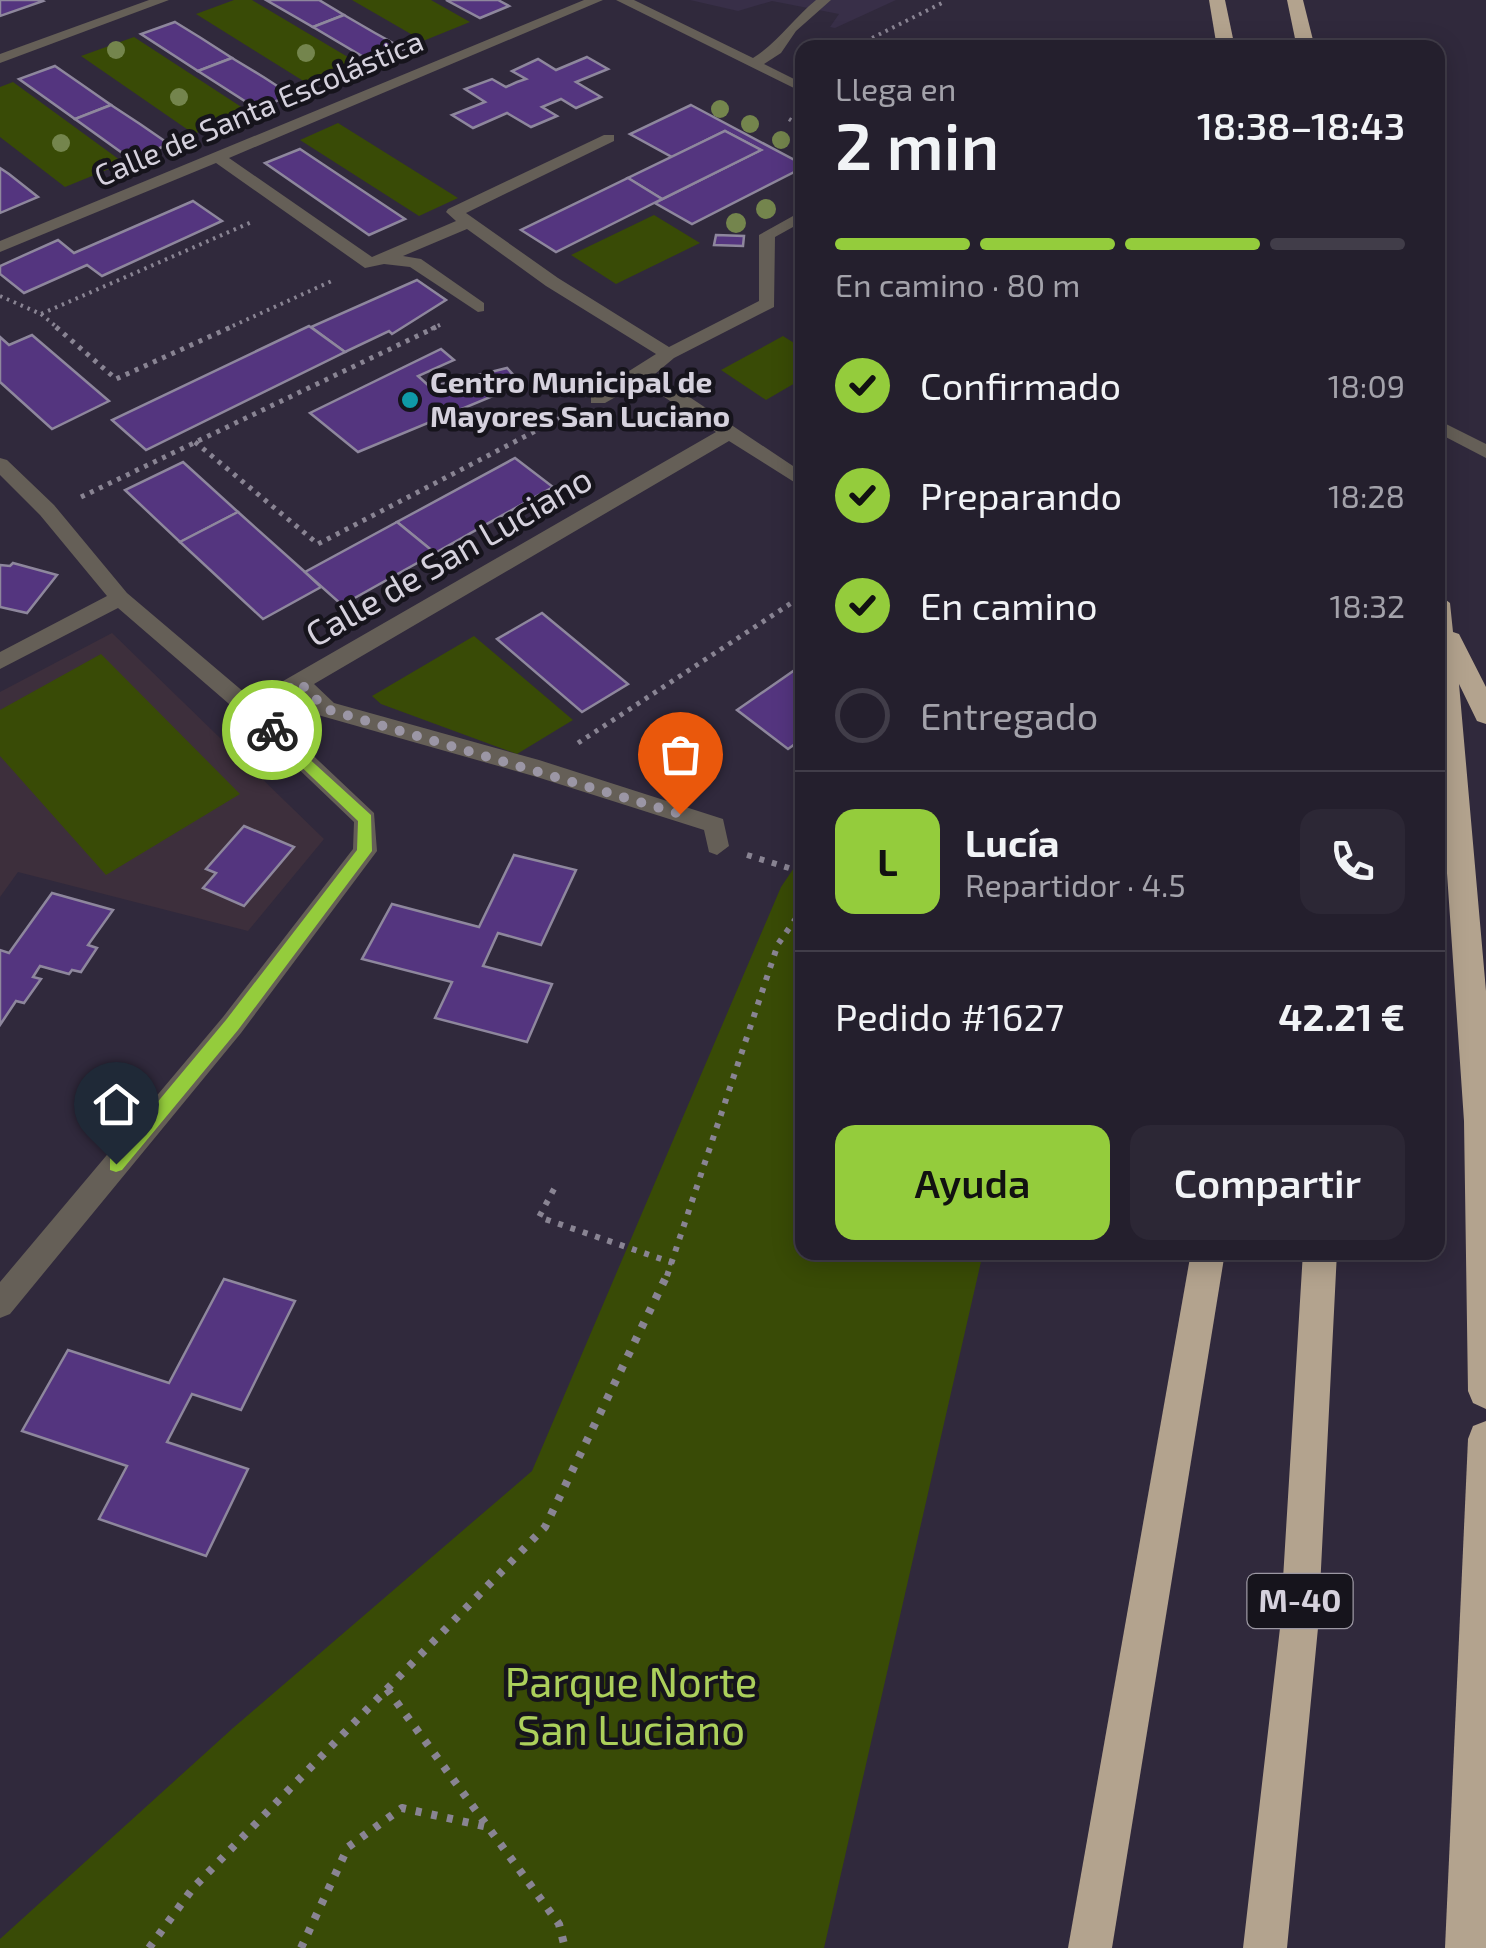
<!DOCTYPE html>
<html lang="es">
<head>
<meta charset="utf-8">
<style>
  body { margin:0; font-family:"Exo 2",sans-serif; background:#2c2735; color:#f1f3f6; height:100vh; display:flex; flex-direction:column; font-size:38px; white-space:nowrap }
  * { box-sizing:border-box; margin:0 }
  p { font-size:32px; color:#a3a2aa }
  .icon { flex:none; width:55px; height:55px; fill:none; stroke:currentColor; stroke-width:2; stroke-linecap:round; stroke-linejoin:round }
  .map { position:relative; flex:1; overflow:hidden }
  .drawer { position:absolute; left:795px; top:40px; width:650px; height:1220px; display:flex; flex-direction:column; background:#241f2d; border-radius:20px; box-shadow:0 5px 25px #0003,0 0 0 2px #413d49 }
  .drawer>* { flex:none }
  .pin { position:absolute; display:grid; place-items:center; width:85px; height:85px; color:#fff; margin:-102px -42px; border-radius:50% 50% 50% 0; rotate:-45deg; box-shadow:0 0 10px #0007 }
  .pin .icon { rotate:45deg }
  .courier { position:absolute; display:grid; place-items:center; width:100px; height:100px; margin:-50px; border:8px solid #94cc3c; border-radius:50%; background:#fff; color:#222; box-shadow:0 2px 12px #0007 }
  .head em { font-style:normal; font-weight:600 }
  .head div { display:flex; flex-direction:column-reverse }
  .head { display:flex; align-items:center; justify-content:space-between; height:170px; padding:0 40px }
  h1 { font-size:65px; font-weight:600; line-height:75px }
  .bar { display:grid; grid-template-columns:repeat(4,1fr); gap:15px 10px; align-content:center; height:120px; padding:0 40px }
  .bar i { height:12px; border-radius:8px; background:#413d49 }
  .bar .selected { background:#94cc3c }
  .bar p { grid-column:span 4 }
  .line { display:flex; align-items:center; gap:25px; padding:0 40px; border-top:2px solid #413d49 }
  .line div { flex:1 }
  .round { display:grid; place-items:center; flex:none; width:105px; height:105px; border-radius:20px; background:#2c2735 }
  ol { padding:0 40px; list-style:none }
  li { display:flex; align-items:center; gap:30px; height:110px }
  li p { margin-inline-start:auto }
  li .icon { padding:10px; border-radius:50%; background:#94cc3c; color:#111; stroke-width:4 }
  li:last-child { color:#a3a2aa }
  li i { width:55px; height:55px; border:5px solid #413d49; border-radius:50% }
  .action { display:flex; gap:20px; margin-top:auto; padding:20px 40px }
  .action a { flex:1; height:115px; border-radius:20px; background:#94cc3c; color:#111; font-size:40px; font-weight:600; line-height:115px; text-align:center }
  .action a+a { background:#2c2735; color:#f1f3f6 }
  .map>svg:first-child { display:block }
  .built { fill:#382f48 }
  .education { fill:#3d2f3c }
  .green { fill:#394b06 }
  .building { fill:#54357f; stroke:#8e879d; stroke-width:2.5 }
  .lines { fill:none; stroke-linecap:round; stroke-linejoin:round }
  .path-far3 { stroke:#898493; stroke-width:4; stroke-dasharray:2.5 5; stroke-linecap:butt }
  .path-far2 { stroke:#898493; stroke-width:5; stroke-dasharray:4 6; stroke-linecap:butt }
  .path-far1 { stroke:#898493; stroke-width:6; stroke-dasharray:5 8; stroke-linecap:butt }
  .path { stroke:#898493; stroke-width:8; stroke-dasharray:6 10; stroke-linecap:butt }
  .minor { fill:#655f57; fill-rule:evenodd }
  .highway { fill:#b3a38e; fill-rule:evenodd }
  .tree { fill:#74854d }
  .route { fill:#94cc3c }
  .done { stroke:#9b96a5; stroke-width:10; stroke-dasharray:0 18 }
  .culture-dot { fill:#0f9aa8; stroke:#16141c; stroke-width:4 }
  .labels { text-anchor:middle; stroke-width:9; stroke-linejoin:round; paint-order:stroke }
  .far-street-label { font-size:30px; fill:#d5d1dd; stroke:#16141c }
  .far-poi-label { font-size:30px; font-weight:bold; fill:#d5d1dd; stroke:#16141c; text-anchor:start }
  .shield { fill:#16141c; stroke:#9c98a3; stroke-width:2.5 }
  .shield-label { font-size:32px; font-weight:bold; fill:#d5d1dd }
  .street-label { font-size:35px; fill:#d5d1dd; stroke:#16141c }
  .near-park-label { font-size:42px; fill:#acd05b; stroke:#16141c }
</style>
</head>
<body>
<div class="map">
<svg width="1486" height="1948" viewBox="0 0 1486 1948">
  <rect width="100%" height="100%" fill="#30293c"/>
  <path class="built" d="M690,0H896L835,28L830,27L839,14L772,1L738,11Z"/>
  <path class="education" d="M112,633L324,839L248,931L18,872L0,897V692Z"/>
  <g class="green">
    <path d="M234,0H252L363,66L313,87L196,14Z"/>
    <path d="M352,0H431L470,22L423,41Z"/>
    <path d="M134,37L249,112L194,134L81,56Z"/>
    <path d="M13,82L124,163L65,187L0,137V87Z"/>
    <path d="M338,123L458,198L419,216L300,140Z"/>
    <path d="M654,215L700,243L616,284L571,255Z"/>
    <path d="M783,336L802,348V379L766,400L721,370Z"/>
    <path d="M474,636L573,720L517,754L381,704L372,696Z"/>
    <path d="M101,654L240,794L106,875L0,756V710Z"/>
    <path d="M802,856V1252L983,1253L824,1948H0V1939L233,1728L532,1471L781,887Z"/>
  </g>
  <g class="building">
    <path d="M0,0H41L43,1L0,16Z"/>
    <path d="M266,0H319L344,15L313,27Z"/>
    <path d="M446,0H498L509,6L480,18Z"/>
    <path d="M344,15L375,33L404,49L372,62L313,27Z"/>
    <path d="M175,22L201,38L232,58L198,71L141,34Z"/>
    <path d="M587,57L608,69L576,82L601,97L576,108L561,99L542,107L557,116L531,127L507,113L473,128L452,115L485,102L465,89L492,79L506,87L517,82L526,79L512,71L538,59L556,70Z"/>
    <path d="M232,58L265,78L291,95L257,109L198,71Z"/>
    <path d="M55,66L81,84L111,105L75,119L19,79Z"/>
    <path d="M111,105L140,124L169,144L132,160L75,119Z"/>
    <path d="M691,105L802,164V168L692,224L655,203L761,150L725,131L672,157L630,134Z"/>
    <path d="M725,131L761,150L662,199L628,178Z"/>
    <path d="M300,149L405,219L369,235L265,163Z"/>
    <path d="M0,168L9,174L38,197L0,213Z"/>
    <path d="M628,178L662,199L556,252L521,230Z"/>
    <path d="M193,201L222,221L102,276L87,265L24,293L0,274V266L58,240L74,253Z"/>
    <path d="M716,235L744,236L743,246L714,245Z"/>
    <path d="M417,280L446,300L392,334L389,331L345,352L311,327Z"/>
    <path d="M309,326L345,352L146,450L112,420Z"/>
    <path d="M32,335L109,401L52,429L0,382V337L9,345Z"/>
    <path d="M441,349L454,360L418,376L430,387L507,368L522,384L358,452L310,413Z"/>
    <path d="M515,458L553,487L435,553L397,522Z"/>
    <path d="M183,462L238,512L180,542L125,490Z"/>
    <path d="M238,512L305,572L321,587L263,619L180,542Z"/>
    <path d="M397,522L435,553L342,605L305,572Z"/>
    <path d="M13,563L57,575L27,613L0,607V565L10,566Z"/>
    <path d="M542,613L628,684L582,712L497,639Z"/>
    <path d="M802,665V739L788,749L737,710Z"/>
    <path d="M244,826L294,847L244,906L203,888L216,873L206,869Z"/>
    <path d="M514,855L576,870L541,945L498,933L483,966L552,984L527,1042L435,1018L452,982L362,959L392,904L479,927Z"/>
    <path d="M52,893L113,910L88,945L97,948L81,972L72,970L69,974L40,966L33,977L41,979L24,1003L16,1001L0,1025V950L9,953Z"/>
    <path d="M224,1279L295,1301L241,1410L192,1394L167,1442L248,1469L206,1556L99,1519L127,1466L22,1431L68,1350L169,1383Z"/>
  </g>
  <g class="lines">
    <g class="path-far3">
      <path d="M852,48L942,3"/>
      <path d="M789,119L802,127"/>
      <path d="M0,296L41,314L254,221"/>
      <path d="M41,314L59,329"/>
      <path d="M226,329L334,280"/>
      <path d="M431,329L444,323"/>
    </g>
    <g class="path-far2">
      <path d="M56,327L116,379L231,327"/>
      <path d="M195,442L318,544L570,413"/>
      <path d="M81,497L436,327"/>
      <path d="M578,743L802,596"/>
    </g>
    <g class="path-far1">
      <path d="M747,855L802,872"/>
      <path d="M554,1189L539,1217L673,1263"/>
      <path d="M667,1276L778,944L802,910"/>
    </g>
    <g class="path">
      <path d="M387,1689L559,1924L565,1948"/>
      <path d="M149,1948L193,1888L545,1527L668,1273"/>
      <path d="M301,1948L348,1847L402,1808L488,1827"/>
    </g>
    <g class="minor">
      <path d="M149,0H169L0,63V54Z"/>
      <path d="M584,0H603L229,158L372,257L456,221L446,212L448,209L604,135H614V141L466,213L558,278L669,347L759,301V235L802,211V222L775,237L774,307L674,358L655,374L802,472V487L729,441L314,684L334,703L539,760L723,819L729,846L717,855L709,852L704,830L537,777L318,715L297,693L266,711L374,813L377,851L241,1033L10,1314L0,1318V1282L223,1017L353,849L354,822L243,716L118,608L0,669V652L107,596L40,515L0,475V458L7,460L54,505L127,593L252,699L716,432L642,382L605,403H591V395L656,354L546,286L467,229L403,256L421,259L484,303V311L478,312L410,267L384,264L365,268L216,163L0,252V241Z"/>
      <path d="M616,0H634L753,58C777,43 793,19 816,0H831L796,31L781,53L764,64L802,83V92Z"/>
      <path d="M1438,420L1486,444V458L1438,433Z"/>
    </g>
    <g class="highway">
      <path d="M1209,0H1225L1235,48H1217Z"/>
      <path d="M1287,0H1303L1315,48H1297Z"/>
      <path d="M1438,594L1450,603L1453,632L1459,634L1486,687V724L1477,721L1459,684L1486,991V1409L1473,1403L1468,1391L1464,1121L1438,742Z"/>
      <path d="M1191,1252H1225L1112,1948H1068Z"/>
      <path d="M1303,1252H1337L1318,1628L1287,1948H1243L1280,1628Z"/>
      <path d="M1486,1421V1948H1445L1468,1439L1473,1426Z"/>
    </g>
  </g>
  <g class="tree">
    <circle cx="116" cy="50" r="9"/>
    <circle cx="306" cy="53" r="9"/>
    <circle cx="179" cy="97" r="9"/>
    <circle cx="720" cy="109" r="9"/>
    <circle cx="750" cy="124" r="9"/>
    <circle cx="781" cy="140" r="9"/>
    <circle cx="61" cy="143" r="9"/>
    <circle cx="766" cy="209" r="10"/>
    <circle cx="736" cy="223" r="10"/>
  </g>
  <path class="route" d="M272,725L371,815L372,851L238,1030L122,1170L116,1172L110,1170V1159L226,1020L357,850L358,821L267,734L265,730Z"/>
  <g class="lines">
    <path class="done" d="M272,730L252,710L299,682L326,709L680,814"/>
  </g>
  <circle class="culture-dot" cx="410" cy="400" r="10"/>
  <g class="labels">
    <g class="far-street-label">
      <text transform="translate(259 109) rotate(-23)" y="10">Calle de Santa Escolástica</text>
    </g>
    <g class="far-poi-label">
      <text x="430" y="393">Centro Municipal de<tspan x="430" dy="34">Mayores San Luciano</tspan></text>
    </g>
    <rect class="shield" x="1247.5" y="1574" width="105" height="54" rx="8"/>
    <g class="shield-label">
      <text x="1300" y="1612">M-40</text>
    </g>
    <g class="street-label">
      <text transform="translate(449 557) rotate(-30)" y="12">Calle de San Luciano</text>
    </g>
    <g class="near-park-label">
      <text x="631" y="1697">Parque Norte<tspan x="631" dy="48">San Luciano</tspan></text>
    </g>
  </g>
</svg>
<div class="pin" style="left:680px;top:814px;background:#ea580c"><svg class="icon" aria-label="bag" viewBox="0 0 24 24"><path d="M5 8h14l-1 12H6zM9 8a3 3 0 0 1 6 0"/></svg></div>
<div class="pin" style="left:116px;top:1164px;background:#1f2937"><svg class="icon" aria-label="home" viewBox="0 0 24 24"><path d="M3 11l9-7 9 7M6 9v11h12V9"/></svg></div>
<div class="courier" style="left:272px;top:730px"><svg class="icon" aria-label="bike" viewBox="0 0 24 24"><circle cx="6" cy="16" r="4"/><circle cx="18" cy="16" r="4"/><path d="M6 16l4-8h5l3 8M10 8l3 8H6M13 5h3"/></svg></div>
<section class="drawer">
<div class="head"><div><h1>2 min</h1><p>Llega en</p></div><em>18:38–18:43</em></div>
<div class="bar"><i class="selected"></i><i class="selected"></i><i class="selected"></i><i></i><p>En camino · 80 m</p></div>
<ol>
<li><svg class="icon" aria-label="check" viewBox="0 0 24 24"><path d="M5 12l5 5 9-10"/></svg>Confirmado<p>18:09</p></li>
<li><svg class="icon" aria-label="check" viewBox="0 0 24 24"><path d="M5 12l5 5 9-10"/></svg>Preparando<p>18:28</p></li>
<li><svg class="icon" aria-label="check" viewBox="0 0 24 24"><path d="M5 12l5 5 9-10"/></svg>En camino<p>18:32</p></li>
<li><i></i>Entregado</li>
</ol>
<div class="line" style="height:180px"><b class="round" style="background:#94cc3c;color:#111">L</b><div><b>Lucía</b><p>Repartidor · 4.5</p></div><a class="round"><svg class="icon" aria-label="phone" viewBox="0 0 24 24"><path d="M5 4h4l2 5-3 2q2 4 5 5l2-3 5 2v4C11 20 4 13 5 4z"/></svg></a></div>
<div class="line" style="height:130px"><div>Pedido #1627</div><b>42.21 €</b></div>
<div class="action"><a>Ayuda</a><a>Compartir</a></div>
</section>
</div>
</body>
</html>
